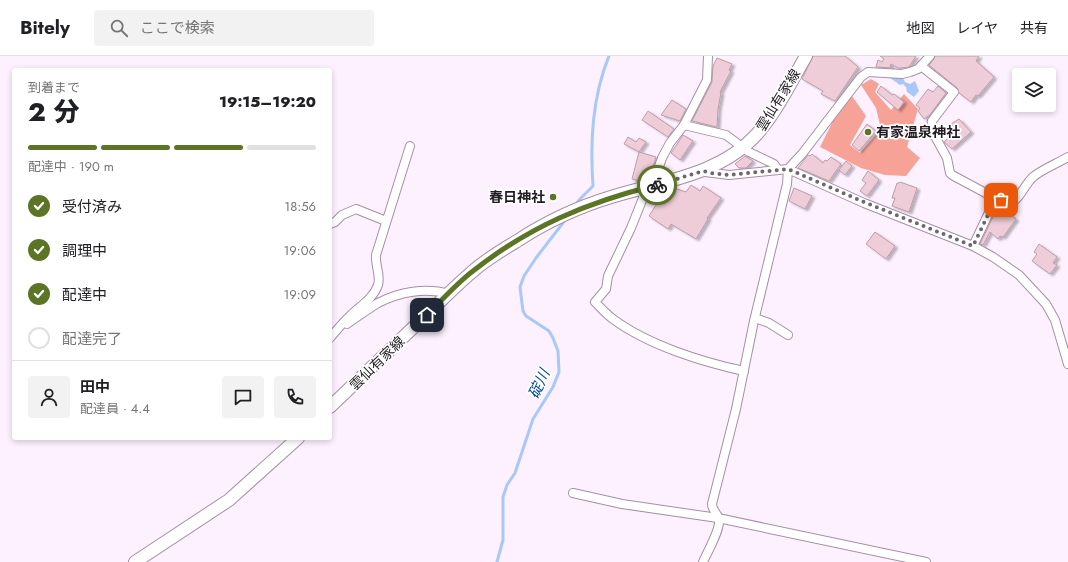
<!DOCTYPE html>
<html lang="ja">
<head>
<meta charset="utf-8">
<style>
  body { margin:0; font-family:Jost,"Noto Sans JP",sans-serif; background:#f2f2f2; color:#202124; height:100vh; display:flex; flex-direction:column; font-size:15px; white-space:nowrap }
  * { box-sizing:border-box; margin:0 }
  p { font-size:13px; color:#757577 }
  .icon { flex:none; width:22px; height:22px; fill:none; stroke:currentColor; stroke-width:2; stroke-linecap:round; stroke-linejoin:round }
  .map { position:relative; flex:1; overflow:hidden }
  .sheet { position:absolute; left:12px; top:12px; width:320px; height:372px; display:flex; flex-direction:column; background:#fff; border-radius:4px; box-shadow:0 2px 6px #0003 }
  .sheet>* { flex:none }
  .tools { position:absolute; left:1012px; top:12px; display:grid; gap:8px }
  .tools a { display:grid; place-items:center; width:44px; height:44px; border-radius:4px; background:#fff; box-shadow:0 2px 6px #0003; font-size:20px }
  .pin { position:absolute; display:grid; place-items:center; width:34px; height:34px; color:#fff; margin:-17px; border-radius:8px; box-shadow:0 2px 6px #0006 }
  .courier { position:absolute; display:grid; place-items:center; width:40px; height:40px; margin:-20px; border:3px solid #5b7426; border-radius:50%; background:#fff; color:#222; box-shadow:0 1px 5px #0007 }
  .overview em { font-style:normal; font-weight:800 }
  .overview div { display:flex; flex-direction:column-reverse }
  .overview { display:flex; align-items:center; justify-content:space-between; height:68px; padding:0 16px }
  h1 { font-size:26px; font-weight:800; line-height:30px }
  .bar { display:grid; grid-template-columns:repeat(4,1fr); gap:6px 4px; align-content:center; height:48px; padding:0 16px }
  .bar i { height:5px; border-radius:3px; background:#e0e0e0 }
  .bar .selected { background:#5b7426 }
  .bar p { grid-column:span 4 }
  .line { display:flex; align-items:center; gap:10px; padding:0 16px; border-top:1px solid #e0e0e0 }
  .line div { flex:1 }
  .round { display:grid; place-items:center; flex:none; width:42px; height:42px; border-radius:4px; background:#f2f2f2 }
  ol { padding:0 16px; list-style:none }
  li { display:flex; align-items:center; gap:12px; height:44px }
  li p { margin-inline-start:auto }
  li .icon { padding:4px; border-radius:50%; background:#5b7426; color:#fff; stroke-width:4 }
  li:last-child { color:#757577 }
  li i { width:22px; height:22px; border:2px solid #e0e0e0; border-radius:50% }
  header { display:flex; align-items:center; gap:24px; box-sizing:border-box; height:56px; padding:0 20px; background:#fff; border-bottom:1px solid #e0e0e0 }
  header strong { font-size:19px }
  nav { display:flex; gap:22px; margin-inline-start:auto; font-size:14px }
  .search { width:280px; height:36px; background:#f2f2f2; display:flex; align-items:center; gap:10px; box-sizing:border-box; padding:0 14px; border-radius:4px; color:#757577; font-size:15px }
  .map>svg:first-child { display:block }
  .forest { fill:#f6a297 }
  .water { fill:#a8c8f8 }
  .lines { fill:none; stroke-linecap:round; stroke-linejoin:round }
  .stream { stroke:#a8c8f8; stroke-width:3 }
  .building { fill:#eecdd8; stroke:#bc9da8; filter:url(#shadow) }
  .minor-casing { stroke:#a490a6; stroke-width:10 }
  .secondary-casing { stroke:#a490a6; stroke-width:14 }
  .minor { stroke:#fff; stroke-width:8 }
  .secondary { stroke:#fff; stroke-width:12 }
  .done { stroke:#6f6670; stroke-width:4; stroke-dasharray:0 7.2 }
  .route { stroke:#5b7426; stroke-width:5 }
  .poi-dot { fill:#5b7426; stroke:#fff; stroke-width:1.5 }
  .labels { text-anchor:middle; stroke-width:3.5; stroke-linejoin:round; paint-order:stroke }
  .street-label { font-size:14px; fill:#231b23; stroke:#fff }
  .poi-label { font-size:14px; font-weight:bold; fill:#231b23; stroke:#fff; text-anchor:start }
  .water-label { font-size:15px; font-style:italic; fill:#0349a2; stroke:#fff }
</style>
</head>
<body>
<header>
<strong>Bitely</strong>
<div class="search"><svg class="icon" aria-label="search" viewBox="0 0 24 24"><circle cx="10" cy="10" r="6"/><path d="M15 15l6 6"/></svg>ここで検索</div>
<nav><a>地図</a><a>レイヤ</a><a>共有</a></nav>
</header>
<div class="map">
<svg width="1068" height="506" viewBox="0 0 1068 506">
  <defs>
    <filter id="shadow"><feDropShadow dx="3" dy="2" stdDeviation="1" flood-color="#0004"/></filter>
  </defs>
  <rect width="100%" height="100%" fill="#fdf0ff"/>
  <path class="forest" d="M871,23L879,28L875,36L891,54L904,38L918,53L907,91L920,102L906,120L885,119L861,112L820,91L837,57L852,40L866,60L850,89L860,97L881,73L876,52L861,29Z"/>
  <path class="water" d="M890,22H903L905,26L910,28L915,25L919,35L914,41L907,36L906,31L903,28L900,29Z"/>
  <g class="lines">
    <g class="stream">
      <path d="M576,148L581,142L593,130C590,86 592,42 609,0"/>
      <path d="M497,506L503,484V441L507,429L515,417L533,363L553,331L559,316L558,295L553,282L549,275L526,260L523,255L520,231L524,220L536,202L566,163"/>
    </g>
  </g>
  <g class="building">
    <path d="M813,0H845L858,11L835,45L821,38L823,35L802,23Z"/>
    <path d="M880,0H916L909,11L901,12H898L891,8L890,11L892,12L876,11L878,4L882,6L884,3Z"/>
    <path d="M935,0H979L976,5L994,21L978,40L976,39L971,46L959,37L957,32L929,9L934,3Z"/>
    <path d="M717,2L732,8L729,14L731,15L720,36L721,37L718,53L717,71L692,65L712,26L713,10Z"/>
    <path d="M881,30L892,39L894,38L904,46L898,54L877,36Z"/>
    <path d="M938,30L946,37L929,60H928L924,63L918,55L920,52L916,49L928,33L933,36Z"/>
    <path d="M672,44L686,53L680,65L661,59Z"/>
    <path d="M648,55L674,73L668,81L642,64Z"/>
    <path d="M959,63L971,76L952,93L944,86L957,73L951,68Z"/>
    <path d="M867,68L876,75L859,95L852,89Z"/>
    <path d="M683,79L693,85L680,104L671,97Z"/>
    <path d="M628,81L636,86L639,82L646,86L639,96L624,88Z"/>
    <path d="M639,96L656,101L649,123L640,125L632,123Z"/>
    <path d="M812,98L823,107L825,104L827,105L831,101L841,108L829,125L798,112L808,99L810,100Z"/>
    <path d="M745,100L753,105L746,112H739L735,108Z"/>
    <path d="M846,105L852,110L845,119L839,114Z"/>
    <path d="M868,115L879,124L867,140L860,135L866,127L862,124Z"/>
    <path d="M900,126L917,132L909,156L892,150L895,142H892L897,127H899Z"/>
    <path d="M691,129L700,135L703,130L721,142L707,162L708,163L696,183L671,168L668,173L649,160L660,143L665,146L669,133L674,132L686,136Z"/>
    <path d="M794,132L812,140L805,153L789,145Z"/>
    <path d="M1001,153L1016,163L1003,181L1000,180L998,183L990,176L983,189L980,188L994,159L996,160Z"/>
    <path d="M875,176L895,190L886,203L866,188Z"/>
    <path d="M1039,188L1057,201L1053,207L1057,209L1050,218L1032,205L1037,198L1034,196Z"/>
  </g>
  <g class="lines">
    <g class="minor-casing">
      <g id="minor">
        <path d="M921,10L954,36L932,65L931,73L947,102L950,117L952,119L1008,149C1020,144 1024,129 1033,121C1041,114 1058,107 1068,101"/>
        <path d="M684,69L726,79L749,96L774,108L778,114"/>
        <path d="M703,115L705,116L729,119L788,113L864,147L973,190L993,201L1019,219L1046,248L1055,264L1068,308"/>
        <path d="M652,130L662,102L670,87L684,69L707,24L708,0"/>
        <path d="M644,132L643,142L631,172L608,220L606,233L595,246C601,252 606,258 613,263C648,289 702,306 744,315"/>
        <path d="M330,168L335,166L342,159L356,153L386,165"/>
        <path d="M973,190L996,142"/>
        <path d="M755,262L769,267L788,279"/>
        <path d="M347,268C357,261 368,253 378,247C399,236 426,231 449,238"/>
        <path d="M330,282C337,274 343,266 351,259C360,250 373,243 378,229C381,220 375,209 376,199L410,90"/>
        <path d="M573,437L622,448L718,462L926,506"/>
        <path d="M703,506C707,497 720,474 719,465C719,458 712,455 712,448L736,353L754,265L787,128L788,113L802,98L861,21L868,16L902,18L910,16L918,13L930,0"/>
      </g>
    </g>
    <g class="secondary-casing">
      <g id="secondary">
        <path d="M330,351C359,323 389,295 418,267C436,250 453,232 472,216C485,204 502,194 517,185C546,166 578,151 611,141C662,125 719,120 757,78C777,55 791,26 806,0"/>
        <path d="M135,506L229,444L298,382"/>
      </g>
    </g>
    <use href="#minor" class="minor"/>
    <use href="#secondary" class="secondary"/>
  </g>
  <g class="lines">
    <path class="done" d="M657,129L703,115L711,117L729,119L788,113L864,146L973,190L996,142L1001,144"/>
    <path class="route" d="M427,259C442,244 457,227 473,215C530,170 588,146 657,129"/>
  </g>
  <g class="poi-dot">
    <circle cx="868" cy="76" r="4"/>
    <circle cx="553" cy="141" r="4"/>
  </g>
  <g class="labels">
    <g class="street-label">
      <text transform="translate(778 44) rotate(-58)" y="5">雲仙有家線</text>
      <text transform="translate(377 307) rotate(-44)" y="5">雲仙有家線</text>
    </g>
    <g class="poi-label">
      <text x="876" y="81">有家温泉神社</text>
      <text x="545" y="146" text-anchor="end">春日神社</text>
    </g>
    <g class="water-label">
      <text transform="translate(539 328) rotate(-65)" y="5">碇川</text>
    </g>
  </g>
</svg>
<div class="tools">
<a><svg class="icon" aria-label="layers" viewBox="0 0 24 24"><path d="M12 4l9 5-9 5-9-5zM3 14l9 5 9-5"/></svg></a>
</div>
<div class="pin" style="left:1001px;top:144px;background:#ea580c"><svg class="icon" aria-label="bag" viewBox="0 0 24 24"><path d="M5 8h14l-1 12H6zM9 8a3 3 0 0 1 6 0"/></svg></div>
<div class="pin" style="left:427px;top:259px;background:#1f2937"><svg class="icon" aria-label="home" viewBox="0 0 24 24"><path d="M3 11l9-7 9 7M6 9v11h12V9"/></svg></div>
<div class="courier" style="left:657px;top:129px"><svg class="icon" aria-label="bike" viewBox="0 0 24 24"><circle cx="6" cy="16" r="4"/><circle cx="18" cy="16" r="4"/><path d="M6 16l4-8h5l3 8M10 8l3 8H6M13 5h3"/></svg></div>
<section class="sheet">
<div class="overview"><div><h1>2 分</h1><p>到着まで</p></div><em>19:15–19:20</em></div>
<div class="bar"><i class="selected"></i><i class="selected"></i><i class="selected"></i><i></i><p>配達中 · 190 m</p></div>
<ol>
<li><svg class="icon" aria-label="check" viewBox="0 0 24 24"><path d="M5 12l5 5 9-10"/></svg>受付済み<p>18:56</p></li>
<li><svg class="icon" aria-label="check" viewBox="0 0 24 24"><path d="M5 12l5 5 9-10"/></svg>調理中<p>19:06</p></li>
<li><svg class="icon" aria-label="check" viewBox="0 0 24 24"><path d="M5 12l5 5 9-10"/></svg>配達中<p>19:09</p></li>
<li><i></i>配達完了</li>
</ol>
<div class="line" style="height:72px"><a class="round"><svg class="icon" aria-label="person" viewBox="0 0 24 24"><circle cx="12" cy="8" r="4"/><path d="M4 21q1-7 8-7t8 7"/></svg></a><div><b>田中</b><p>配達員 · 4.4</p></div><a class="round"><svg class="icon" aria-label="chat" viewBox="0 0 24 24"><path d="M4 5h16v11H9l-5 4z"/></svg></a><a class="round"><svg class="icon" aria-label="phone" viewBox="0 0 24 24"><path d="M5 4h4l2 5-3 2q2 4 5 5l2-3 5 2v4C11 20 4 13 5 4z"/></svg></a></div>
</section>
</div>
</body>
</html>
